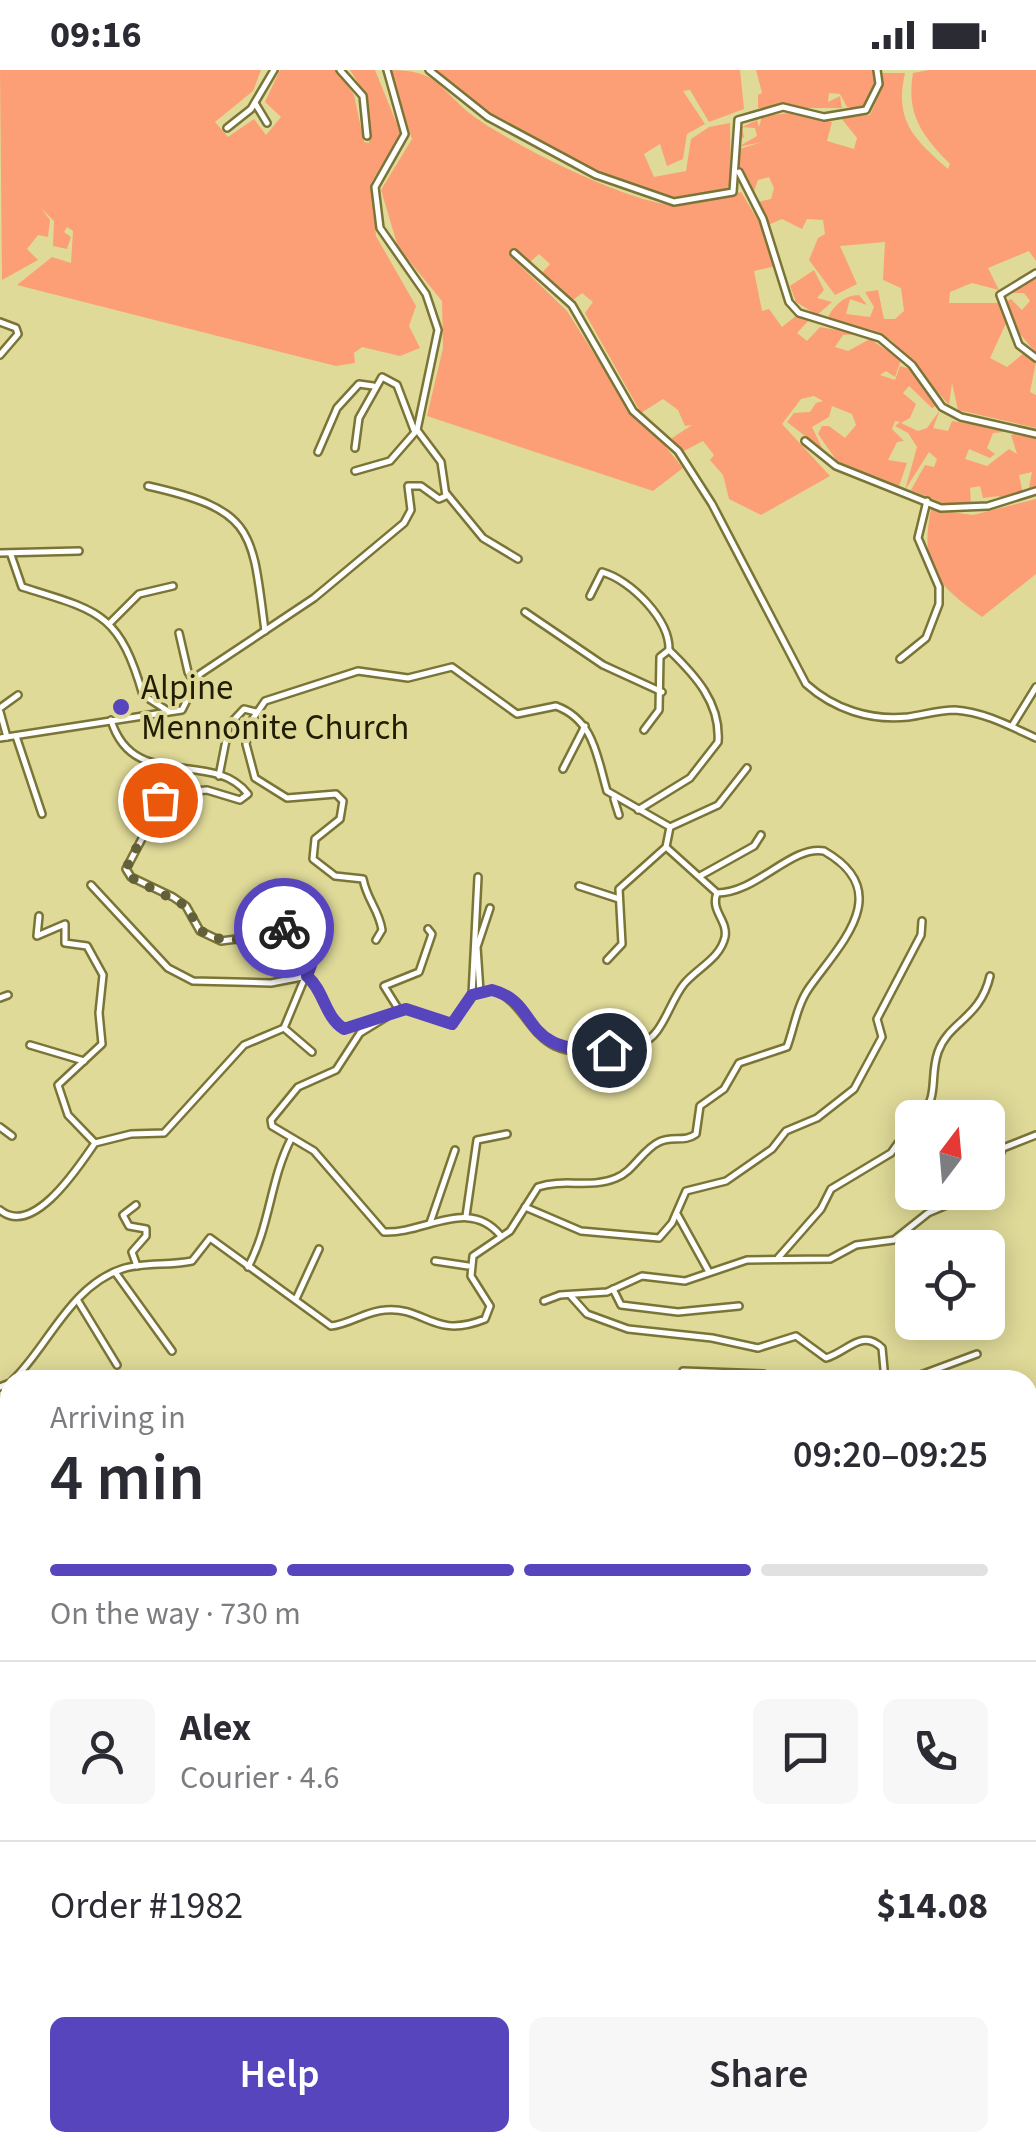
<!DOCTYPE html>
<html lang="en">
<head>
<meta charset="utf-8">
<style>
  body { margin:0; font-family:"Source Sans 3",sans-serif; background:#f7f7f7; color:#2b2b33; height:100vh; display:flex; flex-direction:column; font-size:38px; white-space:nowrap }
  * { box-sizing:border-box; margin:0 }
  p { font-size:32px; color:#7c7c81 }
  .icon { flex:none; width:55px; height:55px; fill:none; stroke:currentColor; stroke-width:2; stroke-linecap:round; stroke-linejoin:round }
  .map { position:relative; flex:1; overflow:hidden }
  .sheet { position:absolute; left:0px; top:1300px; width:1038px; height:782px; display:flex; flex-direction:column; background:#fff; border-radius:30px 30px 0 0; box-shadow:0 5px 25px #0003 }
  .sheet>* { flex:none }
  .needle { width:65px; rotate:16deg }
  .controls { position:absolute; left:895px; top:1030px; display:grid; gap:20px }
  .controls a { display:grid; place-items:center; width:110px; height:110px; border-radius:15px; background:#fff; box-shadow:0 5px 25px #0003; font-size:50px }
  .pin { position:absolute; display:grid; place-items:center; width:85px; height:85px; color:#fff; margin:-42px; border:5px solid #fff; border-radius:50%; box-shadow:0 2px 10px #0007 }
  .courier { position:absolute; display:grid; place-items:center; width:100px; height:100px; margin:-50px; border:8px solid #5745bd; border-radius:50%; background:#fff; color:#222; box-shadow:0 2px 12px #0007 }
  .summary em { font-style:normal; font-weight:600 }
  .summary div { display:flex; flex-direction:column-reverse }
  .summary { display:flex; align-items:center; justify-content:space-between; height:170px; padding:0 50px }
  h1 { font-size:65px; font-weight:600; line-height:75px }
  .bar { display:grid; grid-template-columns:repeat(4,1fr); gap:15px 10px; align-content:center; height:120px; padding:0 50px }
  .bar i { height:12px; border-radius:8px; background:#e1e1e2 }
  .bar .on { background:#5745bd }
  .bar p { grid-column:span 4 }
  .line { display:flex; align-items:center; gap:25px; padding:0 50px; border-top:2px solid #e1e1e2 }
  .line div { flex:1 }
  .round { display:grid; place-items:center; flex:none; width:105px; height:105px; border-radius:15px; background:#f7f7f7 }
  .cta { display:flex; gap:20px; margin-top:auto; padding:20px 50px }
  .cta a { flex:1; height:115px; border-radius:15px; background:#5745bd; color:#fff; font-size:40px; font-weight:600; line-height:115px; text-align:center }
  .cta a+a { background:#f7f7f7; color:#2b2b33 }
  .status { display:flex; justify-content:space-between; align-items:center; height:70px; padding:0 50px; background:#fff; direction:ltr }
  .status svg { height:28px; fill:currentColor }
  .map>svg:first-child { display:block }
  .green { fill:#fc9f76 }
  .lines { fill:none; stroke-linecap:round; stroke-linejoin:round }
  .canal { stroke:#cf5da4; stroke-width:5 }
  .minor-casing { stroke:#7a7536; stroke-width:10 }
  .major-casing { stroke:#7a7536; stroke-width:12 }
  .minor { stroke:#fff; stroke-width:5 }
  .major { stroke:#fff; stroke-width:8 }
  .done { stroke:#635f38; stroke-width:10; stroke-dasharray:0 18 }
  .route { stroke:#5745bd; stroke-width:12 }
  .poi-dot { fill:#5745bd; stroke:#dfda98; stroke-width:4 }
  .labels { text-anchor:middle; stroke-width:8; stroke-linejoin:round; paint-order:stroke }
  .poi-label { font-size:35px; fill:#201d04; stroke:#dfda98; text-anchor:start }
</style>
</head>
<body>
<div class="status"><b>09:16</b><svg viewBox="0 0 49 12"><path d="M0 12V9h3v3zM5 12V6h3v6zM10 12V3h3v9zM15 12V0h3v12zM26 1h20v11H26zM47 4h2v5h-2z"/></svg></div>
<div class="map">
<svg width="1036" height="2081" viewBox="0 0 1036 2081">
  <rect width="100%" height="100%" fill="#dfda98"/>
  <g class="green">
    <path d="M0,0H261L253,21L215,52L228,67L254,49L266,65L281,47L265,32L280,0H337L354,25L364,72L369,73L368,28L350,0H375L401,64L371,113L376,166L416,236L409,256L420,278L400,286L362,277L354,283L355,293L336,296L17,215L52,187L71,193L73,161L67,157L64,162L71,167L67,179L53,176L54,151L41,138L50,150L48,167L38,165L27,179L38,190L2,210Z"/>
    <path d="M389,0C439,0 438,18 472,45C507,72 639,139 681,135C701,133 722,126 741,122L764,160L776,196L754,201L762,241L769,239L782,257L797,245L808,251L797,263L807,271L820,257L860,264L843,265L835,277L848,281L870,269L901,290L895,307L886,301L880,305L895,310L900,296L910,299L936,336L932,338L909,316L903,323L916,334L910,348L901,353L918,361L927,358L940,340L933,358L948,361L952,351L1015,361L993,363L987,378L995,384L990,388L969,379L965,389L987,396L1009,379L1017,384L1011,365L1023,362L1036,367V419L1028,422L1032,402L1019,405L1023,424L1001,430L999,426L983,428L980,416L970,418L971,434L943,433L911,420L925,395L934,397L937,389L929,382L905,420L917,377L908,363L895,356L900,352L895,351L892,359L904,371L897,372L888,390L907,393L899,416L837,391L818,364L822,356H829L845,368L856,355L852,344L832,336L829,347L812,357L823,380L787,352L794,343L810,342L816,333L823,331L814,326L801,329L782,354L830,406L761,445L729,429L723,405L710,390L714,385L703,371L682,382L672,368L692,355L685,356L678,340L663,329L641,343L585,243L593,232L582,223L573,230L541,204L550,194L539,184L529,193L514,181L510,186L567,241L610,309L683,398L653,421L427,346L443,278L442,231L398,177L381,120L412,69Z"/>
    <path d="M433,0H740L744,39L709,52L690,20L683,21L705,54L687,64L683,89L667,96L660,74L644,84L654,107L686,101L691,69L709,57L730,53L731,115L723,121L675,130L578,94L490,46Z"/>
    <path d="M756,0H875L877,14L866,38L847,37L840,24L829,23L828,32L840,26L842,38H758V25L762,23Z"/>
    <path d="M929,0H1036V191L1029,181L988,198L999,220L972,213L950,222L949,233H998L1007,251L990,288L1007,297L1024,283L1036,292L1030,322L1036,325V358L958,340L952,313L949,335L891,270L871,260L827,250C832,237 844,225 859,225L867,235L850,229L846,244L870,247L874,237L865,222L878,220L884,249H895L904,241L901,218L883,210L885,172L840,176L857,214L835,225L809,190L818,168L825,164L823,150L807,149L802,159L782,149L768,155L758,132L771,129L774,118L769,107L758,110L753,124L739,99L736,80L762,72L738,77L757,66L755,58L742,57L744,67L738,72V59L757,50L759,57L762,46L790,43L832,52L827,71L854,79L857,68L841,48L870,45L883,16L881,3H905C894,51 914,69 948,99L950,94C922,65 906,45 913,3Z"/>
    <path d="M814,200L824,220L817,228L832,232L817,245L796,232L790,216Z"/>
    <path d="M1036,206V283L1015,258L1006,232L1011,229L1022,240L1030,231L1024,223H1008Z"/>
    <path d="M1036,429V504L982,547C938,515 919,498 931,439L973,445Z"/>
  </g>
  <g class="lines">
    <g class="canal">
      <path d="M1028,1403L1036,1399"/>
      <path d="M0,2062L10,2046"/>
    </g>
    <g class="minor-casing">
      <g id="minor">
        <path d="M340,0L363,26L367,66"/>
        <path d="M429,0L488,47L596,105L674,132L733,122L738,50L783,37L824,47L866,40L879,14L877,0"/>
        <path d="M255,33L267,53"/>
        <path d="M227,58L251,39L274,0"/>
        <path d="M739,102L763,149L789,232L799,243L880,268L912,295L942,337L961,347L1036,364"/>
        <path d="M514,183L572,235L633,341L678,381L712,434L806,614C834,639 870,651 908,647C923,645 939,640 955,640C984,642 1010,656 1036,668"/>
        <path d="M1036,203L1000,225L1019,275L1036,288"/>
        <path d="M0,252L16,258L18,264L0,285"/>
        <path d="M805,371L836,396L941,438L988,436L1036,421"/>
        <path d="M355,378L359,348L382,307L397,315L414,360"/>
        <path d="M318,382L337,338L359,314L373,316"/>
        <path d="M355,401L390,391L417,360"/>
        <path d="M148,416C255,440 252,460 265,561"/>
        <path d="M446,423L483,468L518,489"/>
        <path d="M0,483L79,481"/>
        <path d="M11,485L22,517C99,541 119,542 143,625L168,641"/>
        <path d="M590,526L602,502C631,510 670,550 669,580"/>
        <path d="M525,542L603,595L662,622"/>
        <path d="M109,554L139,524L173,516"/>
        <path d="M179,563L188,602L195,614"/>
        <path d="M900,589L926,568L939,534V517L918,468L927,431"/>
        <path d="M0,638L18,625"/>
        <path d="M0,642L7,667"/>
        <path d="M1012,656L1036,617"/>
        <path d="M16,666L42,744"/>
        <path d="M0,668L182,640L200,604L314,528L404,453L411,440L408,416H421L439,429L446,426L441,392L417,360L438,260L426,224L380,158L375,117L405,64L387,0"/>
        <path d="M563,699L585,656"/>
        <path d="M219,706L229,655L244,639L256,642"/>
        <path d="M614,729L619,745"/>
        <path d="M638,740L690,708L718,672C721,633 695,605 669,580L660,587L659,640L644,660"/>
        <path d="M670,757L718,735L747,698"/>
        <path d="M700,806L754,776L761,765"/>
        <path d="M91,815L168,898L193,911L271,913L307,906C325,922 324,946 344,959L405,939L452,954L472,925L492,920C521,928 528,963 555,976C581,988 639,986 657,961C668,946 673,928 684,914C697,898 720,889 725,867C728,850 710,841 717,823"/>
        <path d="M579,816L619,829"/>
        <path d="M39,846L37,866L65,854V873L87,876L103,905L99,943L102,974L58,1015L68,1045L95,1073"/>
        <path d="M376,870L382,860C379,840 367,830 363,809L335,806L313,789L315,769L340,749L343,731L336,724L287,728L255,708L246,674L250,653L265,631L358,601L408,608L452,597L517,644L556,636C594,650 597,687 607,721L670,757L666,777L619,819L622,874L607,890"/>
        <path d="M480,922L477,877L490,838"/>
        <path d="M472,925L478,807"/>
        <path d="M0,928L8,925"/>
        <path d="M399,940L384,916L419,902L432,864L428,859"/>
        <path d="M386,947L360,963L336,1000L298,1017L271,1050L272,1056L314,1081L384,1162C425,1164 469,1126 501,1166"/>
        <path d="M284,958L312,982"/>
        <path d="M30,975L84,991"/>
        <path d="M919,1048C940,1027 929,1008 938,982C949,951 980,949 990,906"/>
        <path d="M0,1057L12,1066"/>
        <path d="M988,1108L1003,1078L1036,1065"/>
        <path d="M136,1135L123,1145L129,1156L146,1159V1166L132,1182L137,1196"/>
        <path d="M525,1137L581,1161L659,1168L672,1153L686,1121L726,1111L772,1079L786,1061L817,1048L854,1019L882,967L877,949L921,865L922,851"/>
        <path d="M0,1140C33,1168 79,1096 95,1073L131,1064L164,1063L244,975L284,958L318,876L315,865L297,854L268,865L221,871L200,861L186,836L173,827L131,807L126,799L166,723L207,720L240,730L248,724C212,678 133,723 111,650"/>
        <path d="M677,1144L709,1202"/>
        <path d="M466,1146L477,1070L507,1064"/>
        <path d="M430,1153L455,1080"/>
        <path d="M778,1188L821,1139L831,1119L891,1083L912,1054"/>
        <path d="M435,1191L468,1196"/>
        <path d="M248,1197C270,1156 270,1110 291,1069"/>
        <path d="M115,1202L172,1281"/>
        <path d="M613,1219L621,1235L678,1242L739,1236"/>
        <path d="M570,1225L587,1244L628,1259L712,1268L758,1278L796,1266L826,1288C847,1282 862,1258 882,1278L885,1310"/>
        <path d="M296,1229L319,1179"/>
        <path d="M78,1231L117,1295"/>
        <path d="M544,1231L560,1225L607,1222L642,1206L685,1211L747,1190L830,1189L856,1175L894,1170L928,1143L978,1122"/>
        <path d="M683,1301L764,1304L770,1310"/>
        <path d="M13,1310C47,1278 70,1216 122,1199C143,1192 169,1196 192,1191L210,1168L331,1256C350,1254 366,1241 385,1240C425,1236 433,1270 485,1249L490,1236L471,1206L473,1186L510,1161L538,1117C564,1108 590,1119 616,1108C634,1101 642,1080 659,1072C672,1065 684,1073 696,1064L700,1036L724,1019L739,993L787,977C794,958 797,935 809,918C840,874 896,822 824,781C791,775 757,823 717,823L666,777"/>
        <path d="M907,1310L977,1284"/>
        <path d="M0,1317L10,1313"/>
        <path d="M1028,1381L1036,1379"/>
        <path d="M1028,1430L1036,1426"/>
        <path d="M8,1491L10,1498"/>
        <path d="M1028,1496L1036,1492"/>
        <path d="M10,1541V1547"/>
        <path d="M1028,1561L1036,1557"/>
        <path d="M1028,1626L1036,1624"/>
        <path d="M0,1665L10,1667"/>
        <path d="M1028,1689L1036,1687"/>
        <path d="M1028,1751L1036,1749"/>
        <path d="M1028,1805H1036"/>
        <path d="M1028,1870L1036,1869"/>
        <path d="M0,1878L10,1869"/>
        <path d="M1028,1936L1036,1937"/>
        <path d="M0,1965L10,1960"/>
        <path d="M1028,1995L1036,1999"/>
        <path d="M0,2023L10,2010"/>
        <path d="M21,2072L20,2077L25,2081"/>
        <path d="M183,2072L184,2081"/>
        <path d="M215,2072L216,2081"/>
        <path d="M248,2072V2081"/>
        <path d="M279,2072L280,2081"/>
        <path d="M312,2072L313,2081"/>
        <path d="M427,2072H455"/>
        <path d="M472,2072L477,2081"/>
        <path d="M514,2072L522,2078L553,2072"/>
        <path d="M805,2072L818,2081"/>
        <path d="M926,2072L943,2081"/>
        <path d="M357,2076L368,2081"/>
        <path d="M88,2081L155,2072"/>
        <path d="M385,2081L397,2077L400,2081"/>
        <path d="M777,2081L782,2072"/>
        <path d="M1017,2081L1036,2074"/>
      </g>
    </g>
    <g class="major-casing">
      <g id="major">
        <path d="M0,1592L10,1588"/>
        <path d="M356,2072V2081"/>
        <path d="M740,2072L749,2081"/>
      </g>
    </g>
    <use href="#minor" class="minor"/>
    <use href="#major" class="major"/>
  </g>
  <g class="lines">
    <path class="done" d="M160,730L126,799L130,807L186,836L200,860L212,868L246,870L284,858"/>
    <path class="route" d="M284,858L297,854L315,864L318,876L307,906C325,922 324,946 344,959L406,939L452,954L472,925L492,920C544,934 514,984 609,980"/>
  </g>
  <circle class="poi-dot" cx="121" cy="637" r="10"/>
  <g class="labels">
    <g class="poi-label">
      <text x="141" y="629">Alpine<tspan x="141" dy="40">Mennonite Church</tspan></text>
    </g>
  </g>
</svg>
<div class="controls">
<a><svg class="needle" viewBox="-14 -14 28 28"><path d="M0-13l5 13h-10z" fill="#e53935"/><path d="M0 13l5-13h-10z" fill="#7c7c81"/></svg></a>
<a><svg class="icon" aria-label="locate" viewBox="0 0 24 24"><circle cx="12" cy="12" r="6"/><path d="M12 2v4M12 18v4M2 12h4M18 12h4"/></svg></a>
</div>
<div class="pin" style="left:160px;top:730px;background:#ea580c"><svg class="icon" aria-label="bag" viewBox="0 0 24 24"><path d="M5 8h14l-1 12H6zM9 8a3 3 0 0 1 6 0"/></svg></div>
<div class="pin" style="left:609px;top:980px;background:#1f2937"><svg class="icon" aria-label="home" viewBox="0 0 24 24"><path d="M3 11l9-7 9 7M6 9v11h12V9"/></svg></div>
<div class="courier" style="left:284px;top:858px"><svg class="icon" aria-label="bike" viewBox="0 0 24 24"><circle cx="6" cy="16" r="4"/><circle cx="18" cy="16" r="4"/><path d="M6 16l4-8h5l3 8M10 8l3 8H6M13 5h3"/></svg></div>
<section class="sheet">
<div class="summary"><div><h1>4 min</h1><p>Arriving in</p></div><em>09:20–09:25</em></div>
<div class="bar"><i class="on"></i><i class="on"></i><i class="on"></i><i></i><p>On the way · 730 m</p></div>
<div class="line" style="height:180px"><a class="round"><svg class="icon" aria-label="person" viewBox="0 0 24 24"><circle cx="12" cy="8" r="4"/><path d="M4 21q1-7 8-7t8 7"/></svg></a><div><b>Alex</b><p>Courier · 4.6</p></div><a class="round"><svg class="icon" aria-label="chat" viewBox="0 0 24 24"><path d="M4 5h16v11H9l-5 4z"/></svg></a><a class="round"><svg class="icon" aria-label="phone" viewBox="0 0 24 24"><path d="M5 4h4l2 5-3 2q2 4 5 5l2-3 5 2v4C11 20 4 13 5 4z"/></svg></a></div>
<div class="line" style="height:130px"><div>Order #1982</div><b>$14.08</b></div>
<div class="cta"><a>Help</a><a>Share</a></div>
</section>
</div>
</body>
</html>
